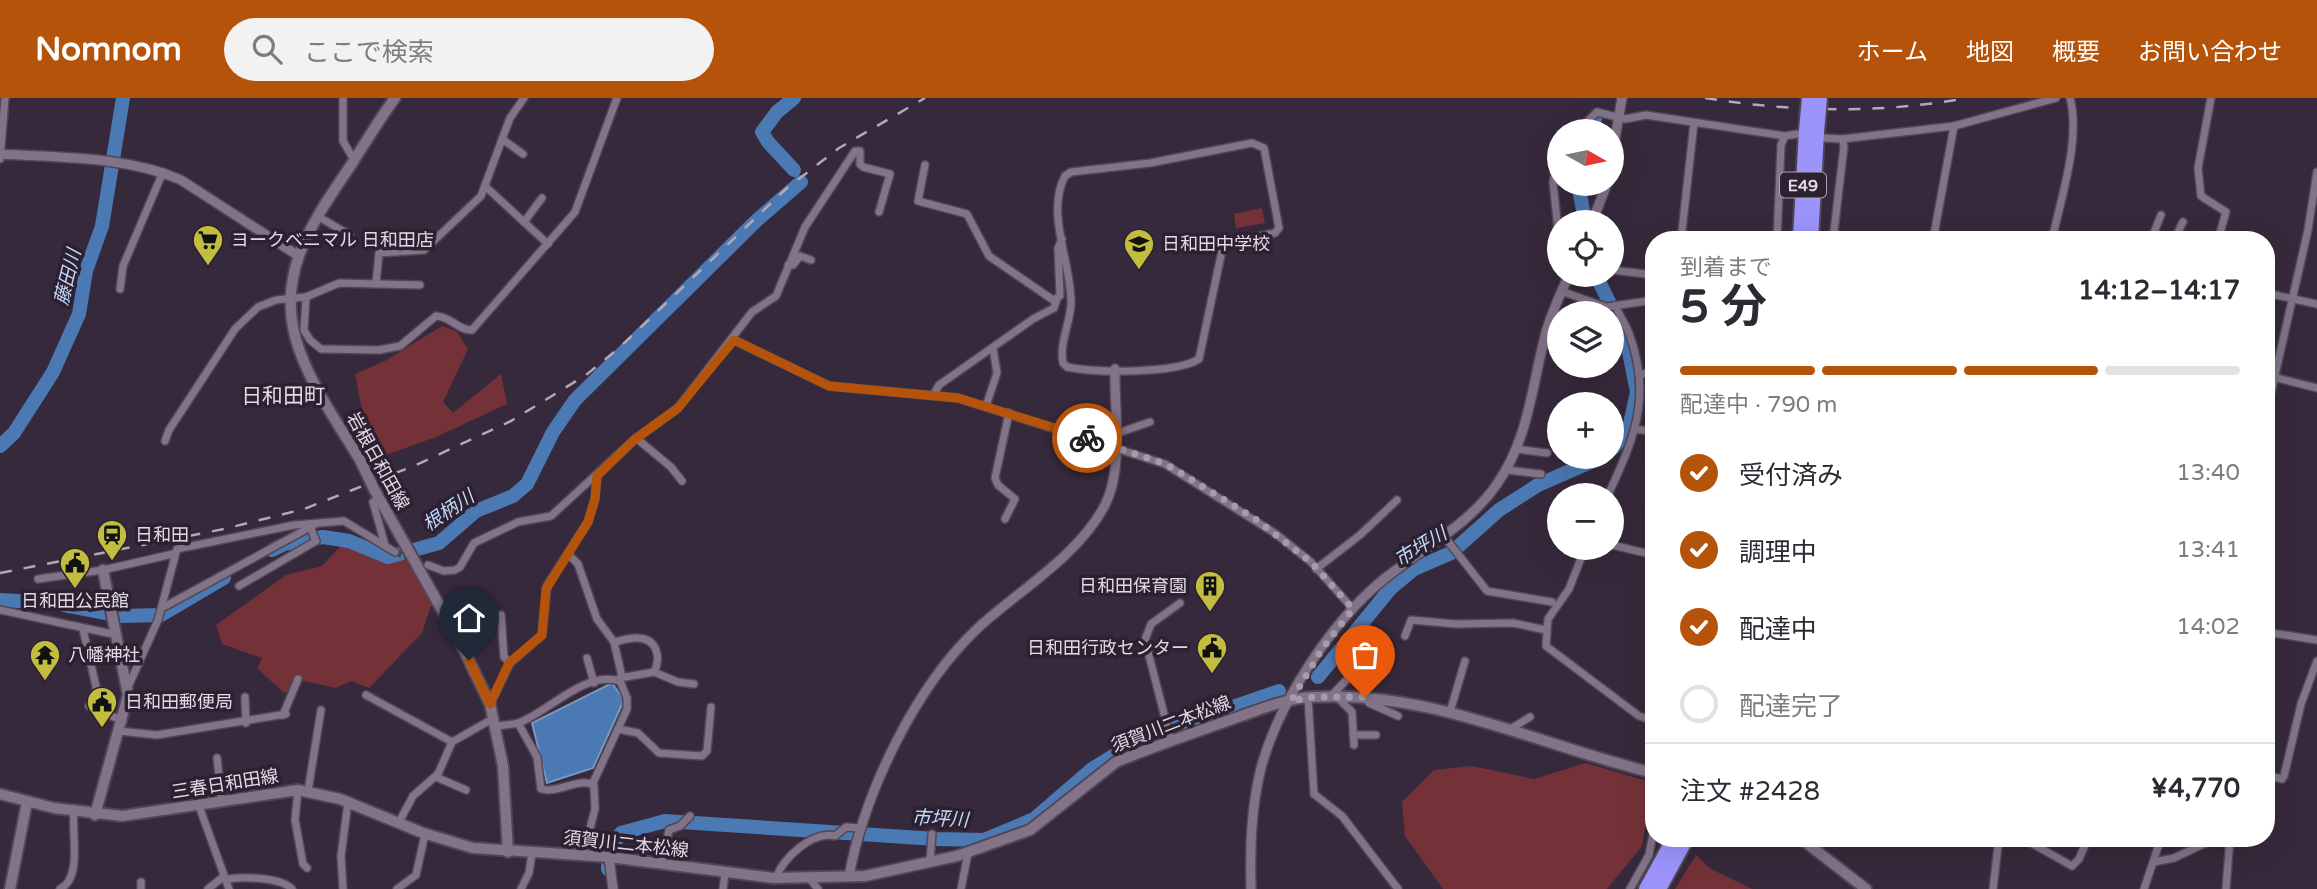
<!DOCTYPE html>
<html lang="ja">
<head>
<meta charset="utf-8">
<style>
  body { margin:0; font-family:"Varela Round","Noto Sans JP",sans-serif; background:#f2f2f3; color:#2b2b33; height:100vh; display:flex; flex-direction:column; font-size:26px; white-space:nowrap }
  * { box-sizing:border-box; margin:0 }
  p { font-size:23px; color:#7c7c81 }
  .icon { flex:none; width:38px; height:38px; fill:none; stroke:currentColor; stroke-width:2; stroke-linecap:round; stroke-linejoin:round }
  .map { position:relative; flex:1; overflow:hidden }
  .sheet { position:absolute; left:1645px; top:133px; width:630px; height:616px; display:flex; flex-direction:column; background:#fff; border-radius:28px; box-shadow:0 7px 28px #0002 }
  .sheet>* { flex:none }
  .needle { width:46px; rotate:99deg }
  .buttons { position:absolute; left:1547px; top:21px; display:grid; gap:14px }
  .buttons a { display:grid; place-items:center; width:77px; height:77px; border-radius:50%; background:#fff; box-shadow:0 7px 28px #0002; font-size:35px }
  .pin { position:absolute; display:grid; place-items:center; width:60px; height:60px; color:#fff; margin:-72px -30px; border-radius:50% 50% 50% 0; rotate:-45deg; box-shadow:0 0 7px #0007 }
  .pin .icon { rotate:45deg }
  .courier { position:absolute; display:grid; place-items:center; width:70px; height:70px; margin:-35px; border:5px solid #b45309; border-radius:50%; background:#fff; color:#222; box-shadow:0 2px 9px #0007 }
  .head em { font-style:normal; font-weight:700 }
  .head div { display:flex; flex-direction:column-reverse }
  .head { display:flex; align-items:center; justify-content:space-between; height:119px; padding:0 35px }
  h1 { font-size:46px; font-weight:700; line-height:52px }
  .bar { display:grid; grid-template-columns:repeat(4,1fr); gap:10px 7px; align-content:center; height:84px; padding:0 35px }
  .bar i { height:9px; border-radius:5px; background:#e1e1e2 }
  .bar .selected { background:#b45309 }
  .bar p { grid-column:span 4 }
  .line { display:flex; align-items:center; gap:18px; padding:0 35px; border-top:2px solid #e1e1e2 }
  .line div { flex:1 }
  ol { padding:0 35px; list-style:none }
  li { display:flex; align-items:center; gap:21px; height:77px }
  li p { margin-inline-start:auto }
  li .icon { padding:7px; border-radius:50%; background:#b45309; color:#fff; stroke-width:4 }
  li:last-child { color:#7c7c81 }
  li i { width:38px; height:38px; border:4px solid #e1e1e2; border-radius:50% }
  header { display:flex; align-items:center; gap:42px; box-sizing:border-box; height:98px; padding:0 35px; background:#b45309; color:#fff }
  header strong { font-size:33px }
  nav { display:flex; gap:38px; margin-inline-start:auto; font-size:24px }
  .search { width:490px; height:63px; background:#f2f2f3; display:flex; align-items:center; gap:18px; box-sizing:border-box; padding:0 24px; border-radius:38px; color:#7c7c81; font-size:26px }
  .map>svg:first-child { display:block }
  .green { fill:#743238 }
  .water { fill:#4b79b3; stroke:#7896c2; stroke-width:2 }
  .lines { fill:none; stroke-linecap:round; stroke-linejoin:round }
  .river { stroke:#4b79b3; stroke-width:14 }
  .minor-tunnel { stroke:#504354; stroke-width:7; stroke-dasharray:7 3.5; stroke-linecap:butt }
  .minor-casing { stroke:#504655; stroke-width:10 }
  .tertiary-casing { stroke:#504655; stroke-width:12 }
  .secondary-casing { stroke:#504655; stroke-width:14 }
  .motorway-casing { stroke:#504655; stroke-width:18 }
  .minor { stroke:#827388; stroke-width:7 }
  .tertiary { stroke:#827388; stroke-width:9 }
  .secondary { stroke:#827388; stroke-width:10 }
  .motorway { stroke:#9c94fb; stroke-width:14 }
  .rail { stroke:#b2a9b6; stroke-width:2.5; stroke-dasharray:12 12; stroke-linecap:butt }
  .secondary-bridge-casing { stroke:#504655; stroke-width:14; stroke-linecap:butt }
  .motorway-bridge-casing { stroke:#504655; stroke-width:18; stroke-linecap:butt }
  .secondary-bridge { stroke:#827388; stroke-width:10 }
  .motorway-bridge { stroke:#9c94fb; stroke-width:14 }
  .done { stroke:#a59baa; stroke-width:7; stroke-dasharray:0 12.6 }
  .route { stroke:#b45309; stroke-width:9 }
  .labels { text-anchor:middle; stroke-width:7; stroke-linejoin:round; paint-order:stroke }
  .shield { fill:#2c2031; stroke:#aba2af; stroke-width:2 }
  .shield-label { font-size:16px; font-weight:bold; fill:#e1d9e5 }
  .poi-label { font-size:18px; fill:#e1d9e5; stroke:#2c2031; text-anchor:start }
  .street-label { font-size:18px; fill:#e1d9e5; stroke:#2c2031 }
  .water-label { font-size:19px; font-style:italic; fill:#c1dafb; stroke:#2c2031 }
  .quarter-label { font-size:21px; fill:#e1d9e5; stroke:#2c2031 }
</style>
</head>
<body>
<header>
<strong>Nomnom</strong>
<div class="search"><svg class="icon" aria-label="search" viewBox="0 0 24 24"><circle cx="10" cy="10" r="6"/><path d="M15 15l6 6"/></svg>ここで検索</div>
<nav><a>ホーム</a><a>地図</a><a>概要</a><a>お問い合わせ</a></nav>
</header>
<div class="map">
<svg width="2317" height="791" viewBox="0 0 2317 791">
  <rect width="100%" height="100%" fill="#36293b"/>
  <g class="green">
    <path d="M1262,110L1265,125L1236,130L1234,116Z"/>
    <path d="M442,228L457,234L468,251L443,304L453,315L501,276L507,306L436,339L372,362L355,276L385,263Z"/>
    <path d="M351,437L405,461L432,504L422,535L369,590L351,583L336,590L304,583L284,595L257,570L262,560L222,546L216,527L286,477L322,468Z"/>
    <path d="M1586,665L1653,685L1642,748L1607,791H1443L1405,738L1402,704L1434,672L1472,668L1534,681Z"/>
    <path d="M1696,757L1711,771L1752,791H1675Z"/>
  </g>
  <path class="water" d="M612,585L624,602L593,670L547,685L532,625Z"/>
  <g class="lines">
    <g class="river">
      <path d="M1585,33L1595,21"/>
      <path d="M794,72L768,44L762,34L777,14L794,0"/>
      <path d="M1578,86L1584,117"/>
      <path d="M1596,177L1626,239L1637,294L1628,335L1612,351"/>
      <path d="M0,348L14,335L53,274L79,216L86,173L102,128L123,0"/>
      <path d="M272,452L284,446L323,439L349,443L388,459L439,445L476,413L513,398L527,386L553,334L575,302L757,122L801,84"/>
      <path d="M0,502L53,505L120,518L161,517L224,480"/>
      <path d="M1318,579L1391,490L1414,471L1451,455L1499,412L1538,387L1602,359"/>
      <path d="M608,771L609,752L621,735L665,723L936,741L984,742L1034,721L1092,671L1157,631L1192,623L1279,593"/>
    </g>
    <path class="minor-tunnel" d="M395,454L428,467"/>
    <g class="minor-casing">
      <g id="minor">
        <path d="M343,0V43L354,62"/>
        <path d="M2211,0L2198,70L2201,98L2226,114L2218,142"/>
        <path d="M1578,33L1597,14L1625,21L1646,17L1785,38"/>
        <path d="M1824,40L1842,41L1844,48L1833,142"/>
        <path d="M502,41L523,56"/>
        <path d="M1842,41L1954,28L2056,0"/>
        <path d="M1252,45L1264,50L1279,130L1275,135L1228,144L1223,148L1199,261C1175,276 1095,275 1067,269L1063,265C1059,245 1070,226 1071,206C1072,166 1045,115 1065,78L1071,74L1150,65Z"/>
        <path d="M1559,55L1553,84L1559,141"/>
        <path d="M0,61L5,0"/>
        <path d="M925,67L918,103L967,116L989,158L1053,202L1060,198L1058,150L1062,141"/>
        <path d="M486,89L548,146"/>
        <path d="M317,118L350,137"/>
        <path d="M524,124L542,100"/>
        <path d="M1681,142L1694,25"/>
        <path d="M1777,142L1781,47L1785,38L1797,36"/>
        <path d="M1933,142L1954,28"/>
        <path d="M2052,142C2061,100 2081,41 2070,0"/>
        <path d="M2151,142L2161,117"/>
        <path d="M2174,142L2183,124"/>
        <path d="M788,167H793L800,158L811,162"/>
        <path d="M1612,172L1654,177"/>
        <path d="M376,186L379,155L424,152L481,98L510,20L524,0"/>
        <path d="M120,191L123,168L163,74"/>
        <path d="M1561,193L1606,209L1654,202"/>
        <path d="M2266,195L2317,206"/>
        <path d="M306,199L304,232L310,242L321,251L379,252L400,248L436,218C450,218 459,233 472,232L575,114L617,0"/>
        <path d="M734,242L829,288L958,300L1165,366L1276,436L1311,464L1353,511"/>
        <path d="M1639,277L1654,273"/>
        <path d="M2273,279L2317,290"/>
        <path d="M934,296L939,287L1033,221L1054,210L1057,201"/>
        <path d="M986,308L997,275L993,250"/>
        <path d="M2266,317L2308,132L2317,74"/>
        <path d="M1635,331L1654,334"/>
        <path d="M1115,336L1150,324"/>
        <path d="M636,340L671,369L682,383"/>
        <path d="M165,343L169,332L235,231L258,209L276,202L306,199L339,185L420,187"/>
        <path d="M1517,351L1547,355"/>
        <path d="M1507,372L1541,376"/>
        <path d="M1608,397C1634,341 1652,300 1630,238C1627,228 1620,219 1616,209"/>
        <path d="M379,400L373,404L385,447"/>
        <path d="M1005,421L1015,401L998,387L995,380L1009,315"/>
        <path d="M1443,437L1487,493L1552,504"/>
        <path d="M1612,447L1654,457"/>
        <path d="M1585,450L1569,491L1548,521L1546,548L1639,618L1654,623"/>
        <path d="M568,456L578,466L597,521L614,544L622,579"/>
        <path d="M428,467L444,473L455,472L460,469L474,445L518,424L551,418L634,342L678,310L752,214L776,198L805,129L855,53H860V66L863,69L890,76L879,114"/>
        <path d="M1316,471L1360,437L1397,402"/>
        <path d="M38,481L103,472L173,456"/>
        <path d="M239,488L316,443L310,429"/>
        <path d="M162,510L314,427"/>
        <path d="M0,512L117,537"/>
        <path d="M501,517L504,559L510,565"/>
        <path d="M83,531L97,593L89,608L123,623"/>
        <path d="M2266,534L2317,542"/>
        <path d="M1405,538L1411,522L1456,526L1513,525L1546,532"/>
        <path d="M614,544C622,543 629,539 637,540C656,540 662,558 654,574L620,580"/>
        <path d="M587,560L594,585"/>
        <path d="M654,574L678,584L694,586"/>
        <path d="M128,589L158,522L177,451L294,427L344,423L395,454"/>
        <path d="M366,597L452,644"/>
        <path d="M245,599L246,625"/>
        <path d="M1308,599L1314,696L1342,718L1398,791"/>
        <path d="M1330,599L1355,573"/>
        <path d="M1337,599L1352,614L1354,647"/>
        <path d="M1365,599L1369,605L1398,618"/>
        <path d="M490,606L510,565L542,537L547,488L588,424L595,401L597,378"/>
        <path d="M1450,614L1465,563"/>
        <path d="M283,617L298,581"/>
        <path d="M518,625L537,659L541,691C558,696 578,679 594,687L595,711L583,758"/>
        <path d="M496,628C503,627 511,627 518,625C548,615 584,572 620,583L627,600V611L593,685"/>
        <path d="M618,631L638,635L659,655L702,658L707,653L711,609"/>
        <path d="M1509,632L1530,619"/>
        <path d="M119,633L157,637L286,616"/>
        <path d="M1353,637H1376"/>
        <path d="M1171,643L1145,542L1151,526L1180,505"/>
        <path d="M217,660L222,704"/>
        <path d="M2266,677L2282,681L2284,678L2301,606L2317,563"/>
        <path d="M436,679L466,692"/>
        <path d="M298,692L295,722L303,766L307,770"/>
        <path d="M308,693L321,612"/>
        <path d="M199,708L229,791"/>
        <path d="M398,726L413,698L438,676L452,644L494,620"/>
        <path d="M2022,740L2072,768L2079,761L2088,740"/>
        <path d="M930,764L932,736"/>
        <path d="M2154,764L2174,760L2212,742"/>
        <path d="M662,766L669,732L680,728L690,718"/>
        <path d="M776,780C783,760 812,733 835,738L846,729L859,730"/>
        <path d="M809,780L818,791"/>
        <path d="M225,782C240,778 281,779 292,791"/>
        <path d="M141,784V791"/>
        <path d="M60,791C83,780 71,734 74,713"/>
        <path d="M208,791L223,779"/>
        <path d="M343,791L341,758L348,704"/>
        <path d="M397,791L416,777L425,736"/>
        <path d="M521,791L529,775L532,755"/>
        <path d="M723,791L725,775"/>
        <path d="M961,791L968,755"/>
        <path d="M1630,791L1649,757L1654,730"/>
        <path d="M1993,791L1999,740"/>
        <path d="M2144,791L2161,740"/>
        <path d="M2226,791L2230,740"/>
      </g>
    </g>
    <g class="tertiary-casing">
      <g id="tertiary">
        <path d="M0,56C60,60 126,58 181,82L297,157"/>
        <path d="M1612,58L1622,0"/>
        <path d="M1592,124L1607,86"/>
        <path d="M609,759L613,791"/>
        <path d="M849,778C865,693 916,587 980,528C1021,491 1079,457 1105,407C1124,370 1114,312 1115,271"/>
        <path d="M1251,791C1250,750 1251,710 1261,670C1279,604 1331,524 1384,481C1422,451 1470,426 1497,386C1530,339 1532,284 1547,231C1553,212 1561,194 1569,177"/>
      </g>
    </g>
    <g class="secondary-casing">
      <g id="secondary">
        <path d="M360,362C339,327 314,292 300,254C272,180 311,126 351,67C365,45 379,22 395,0"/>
        <path d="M375,393L460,544L490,606L503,668L508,754"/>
        <path d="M0,696L54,710L122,718L298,692L340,701L423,735L473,750L609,759L774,780L865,778L957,758L1030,732L1116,664C1157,647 1199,633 1241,618C1264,610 1289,600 1313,599C1431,592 1541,648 1654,675"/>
        <path d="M95,717L128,597L103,472"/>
        <path d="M1800,740L1866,791"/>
        <path d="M10,791L27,704"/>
      </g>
    </g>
    <g class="motorway-casing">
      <g id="motorway">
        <path d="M1800,142L1806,33"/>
        <path d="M1811,142L1817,34"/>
        <path d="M1646,791L1674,740"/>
        <path d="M1659,791L1687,740"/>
      </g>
    </g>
    <use href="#minor" class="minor"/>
    <use href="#tertiary" class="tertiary"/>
    <use href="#secondary" class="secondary"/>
    <use href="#motorway" class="motorway"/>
    <g class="rail">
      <path d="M1705,0C1793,14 1879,16 1967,0"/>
      <path d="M0,475L224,431L304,411L416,367L511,323L586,277L619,250L787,90L839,50L925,0"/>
    </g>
    <g class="secondary-bridge-casing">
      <path id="secondary-bridge" d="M360,362L375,393"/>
    </g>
    <g class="motorway-bridge-casing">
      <g id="motorway-bridge">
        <path d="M1806,33L1809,0"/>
        <path d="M1817,34L1820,0"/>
      </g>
    </g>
    <use href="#secondary-bridge" class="secondary-bridge"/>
    <use href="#motorway-bridge" class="motorway-bridge"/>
  </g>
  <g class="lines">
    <path class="done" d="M1087,340L1166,366L1254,420L1311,464L1353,511L1322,551L1291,603L1313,599H1365"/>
    <path class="route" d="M469,562L490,606L509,565L542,537L546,491L588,424L595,401L597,378L634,342L678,310L734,242L829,288L958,300L1087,340"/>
  </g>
  <defs>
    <g id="supermarket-pin" transform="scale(1.575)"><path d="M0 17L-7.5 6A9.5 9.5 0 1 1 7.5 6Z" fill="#c2bd3f" stroke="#2c2031"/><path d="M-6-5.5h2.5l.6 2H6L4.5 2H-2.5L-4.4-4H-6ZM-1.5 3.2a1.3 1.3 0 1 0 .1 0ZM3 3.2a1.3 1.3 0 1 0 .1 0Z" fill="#111"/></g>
    <g id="school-pin" transform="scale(1.575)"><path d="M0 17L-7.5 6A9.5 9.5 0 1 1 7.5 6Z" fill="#c2bd3f" stroke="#2c2031"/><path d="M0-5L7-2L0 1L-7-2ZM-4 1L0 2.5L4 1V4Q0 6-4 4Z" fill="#111"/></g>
    <g id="station-pin" transform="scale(1.575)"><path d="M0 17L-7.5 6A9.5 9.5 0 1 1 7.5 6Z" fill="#c2bd3f" stroke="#2c2031"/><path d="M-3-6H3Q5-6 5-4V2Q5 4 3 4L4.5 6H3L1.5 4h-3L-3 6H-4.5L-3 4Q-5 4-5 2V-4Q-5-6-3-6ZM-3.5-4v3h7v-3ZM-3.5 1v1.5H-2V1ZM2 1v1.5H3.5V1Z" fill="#111"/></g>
    <g id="civic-pin" transform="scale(1.575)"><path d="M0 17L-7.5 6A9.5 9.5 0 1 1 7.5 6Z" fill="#c2bd3f" stroke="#2c2031"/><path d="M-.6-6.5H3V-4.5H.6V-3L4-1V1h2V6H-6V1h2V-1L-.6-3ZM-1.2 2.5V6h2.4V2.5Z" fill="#111"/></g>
    <g id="building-pin" transform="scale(1.575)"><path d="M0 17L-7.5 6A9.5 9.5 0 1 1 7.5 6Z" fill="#c2bd3f" stroke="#2c2031"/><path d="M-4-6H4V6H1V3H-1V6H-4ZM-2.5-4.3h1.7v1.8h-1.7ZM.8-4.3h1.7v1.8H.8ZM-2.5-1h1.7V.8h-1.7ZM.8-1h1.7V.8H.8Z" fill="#111"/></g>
    <g id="temple-pin" transform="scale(1.575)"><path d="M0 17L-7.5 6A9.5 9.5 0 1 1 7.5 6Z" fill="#c2bd3f" stroke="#2c2031"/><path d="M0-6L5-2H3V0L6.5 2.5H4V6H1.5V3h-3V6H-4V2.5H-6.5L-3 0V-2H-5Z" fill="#111"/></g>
  </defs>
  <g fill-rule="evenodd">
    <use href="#supermarket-pin" x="208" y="142"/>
    <use href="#school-pin" x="1139" y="146"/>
    <use href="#station-pin" x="112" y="437"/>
    <use href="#civic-pin" x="75" y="465"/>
    <use href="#building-pin" x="1210" y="488"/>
    <use href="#civic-pin" x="1212" y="550"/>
    <use href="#temple-pin" x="45" y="557"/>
    <use href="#civic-pin" x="102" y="604"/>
  </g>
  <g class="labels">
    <rect class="shield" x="1780" y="74.5" width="46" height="25" rx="5"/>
    <g class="shield-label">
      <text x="1803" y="93">E49</text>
    </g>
    <g class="poi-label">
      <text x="231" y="148">ヨークベニマル 日和田店</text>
      <text x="1162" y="152">日和田中学校</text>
      <text x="135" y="443">日和田</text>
      <text x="1187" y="494" text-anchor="end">日和田保育園</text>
      <text x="75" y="509" text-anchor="middle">日和田公民館</text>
      <text x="1189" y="556" text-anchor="end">日和田行政センター</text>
      <text x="68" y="563">八幡神社</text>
      <text x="125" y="610">日和田郵便局</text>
    </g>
    <g class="street-label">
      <text transform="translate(378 363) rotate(61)" y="6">岩根日和田線</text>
      <text transform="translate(1171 626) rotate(-21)" y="6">須賀川二本松線</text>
      <text transform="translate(225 686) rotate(-9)" y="6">三春日和田線</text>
      <text transform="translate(626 746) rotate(6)" y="6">須賀川二本松線</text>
    </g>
    <g class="water-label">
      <text transform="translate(67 179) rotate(-76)" y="7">藤田川</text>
      <text transform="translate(448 412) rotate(-34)" y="7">根柄川</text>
      <text transform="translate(1420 448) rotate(-31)" y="7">市坪川</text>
      <text transform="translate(940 720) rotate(3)" y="7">市坪川</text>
    </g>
    <g class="quarter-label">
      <text x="283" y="305">日和田町</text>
    </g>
  </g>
</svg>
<div class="buttons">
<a><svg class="needle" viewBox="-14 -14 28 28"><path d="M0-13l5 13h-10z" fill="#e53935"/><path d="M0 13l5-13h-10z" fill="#7c7c81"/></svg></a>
<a><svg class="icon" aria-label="locate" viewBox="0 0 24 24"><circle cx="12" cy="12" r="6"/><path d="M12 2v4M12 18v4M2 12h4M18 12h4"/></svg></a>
<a><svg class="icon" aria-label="layers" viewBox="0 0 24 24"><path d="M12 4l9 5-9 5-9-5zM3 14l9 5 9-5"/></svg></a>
<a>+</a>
<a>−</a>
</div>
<div class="pin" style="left:1365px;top:599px;background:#ea580c"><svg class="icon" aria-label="bag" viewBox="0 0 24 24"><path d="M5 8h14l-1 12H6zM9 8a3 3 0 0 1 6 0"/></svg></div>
<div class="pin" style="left:469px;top:562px;background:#1f2937"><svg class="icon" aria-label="home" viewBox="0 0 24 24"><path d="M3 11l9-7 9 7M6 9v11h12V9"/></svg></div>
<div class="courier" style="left:1087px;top:340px"><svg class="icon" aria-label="bike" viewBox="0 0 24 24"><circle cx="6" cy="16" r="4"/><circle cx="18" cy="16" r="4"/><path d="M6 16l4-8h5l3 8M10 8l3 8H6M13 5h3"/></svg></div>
<section class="sheet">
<div class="head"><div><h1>5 分</h1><p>到着まで</p></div><em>14:12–14:17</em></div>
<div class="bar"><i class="selected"></i><i class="selected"></i><i class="selected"></i><i></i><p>配達中 · 790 m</p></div>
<ol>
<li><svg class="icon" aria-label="check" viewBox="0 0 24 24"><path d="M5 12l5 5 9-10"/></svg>受付済み<p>13:40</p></li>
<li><svg class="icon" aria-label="check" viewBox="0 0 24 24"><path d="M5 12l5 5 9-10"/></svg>調理中<p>13:41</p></li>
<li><svg class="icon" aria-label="check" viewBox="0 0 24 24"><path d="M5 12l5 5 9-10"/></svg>配達中<p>14:02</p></li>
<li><i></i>配達完了</li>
</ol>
<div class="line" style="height:91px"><div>注文 #2428</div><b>¥4,770</b></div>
</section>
</div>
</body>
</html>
